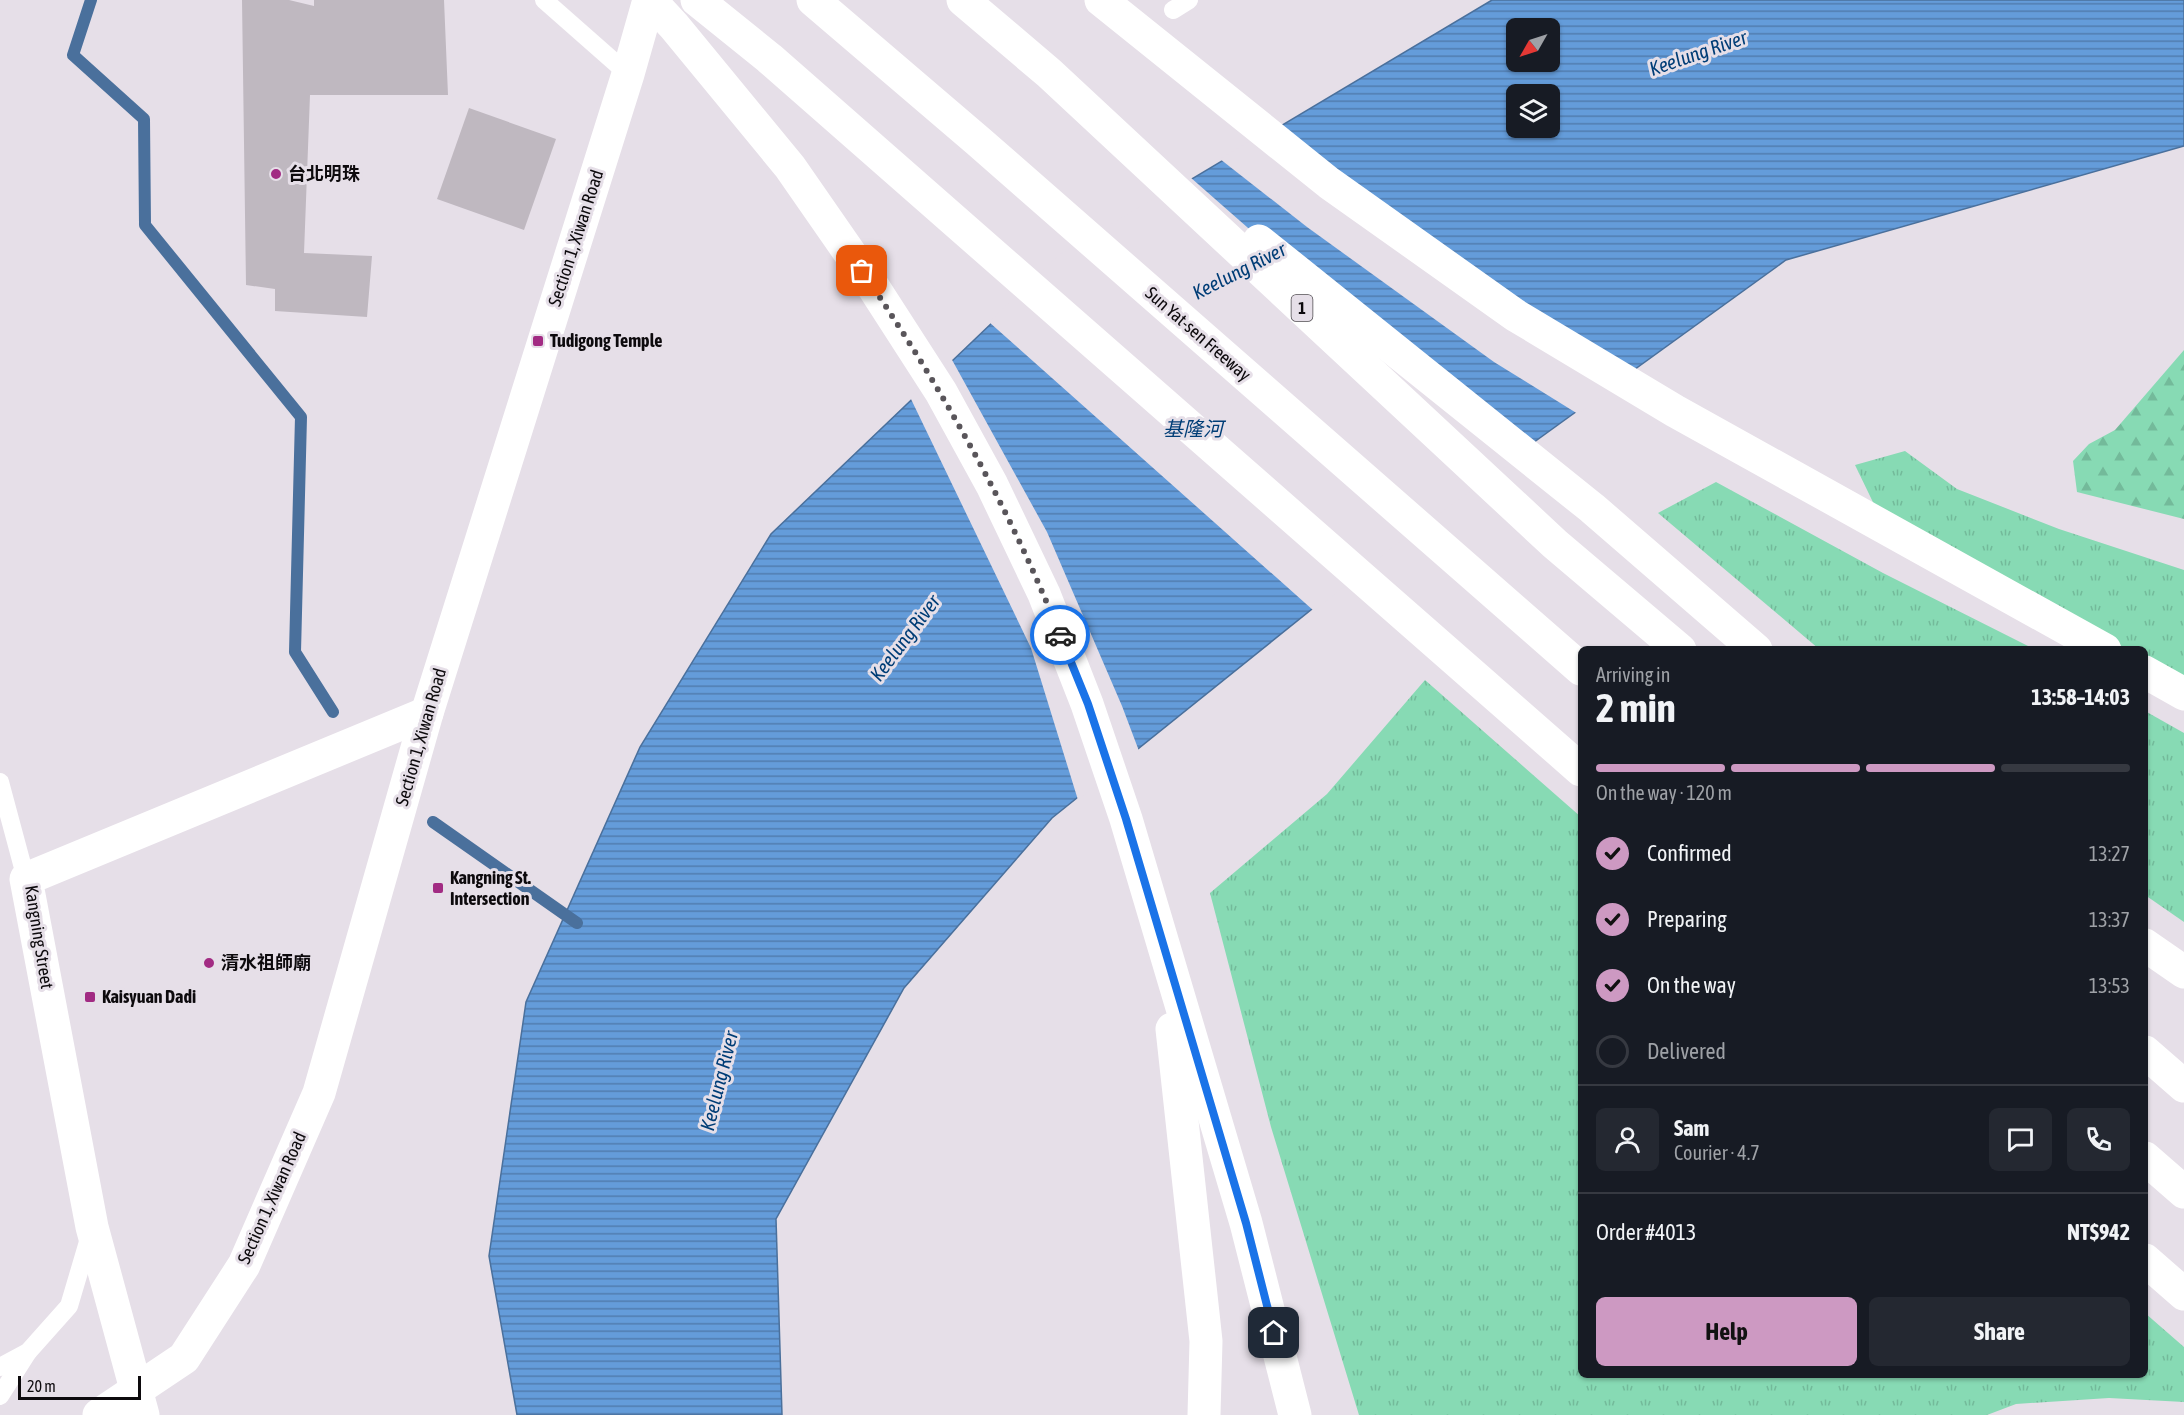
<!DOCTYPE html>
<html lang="en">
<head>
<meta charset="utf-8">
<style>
  body { margin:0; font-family:"Asap Condensed","Noto Sans TC",sans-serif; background:#242831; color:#f1f3f6; height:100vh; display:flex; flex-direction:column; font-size:22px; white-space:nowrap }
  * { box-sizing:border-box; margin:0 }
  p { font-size:20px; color:#9ea1a6 }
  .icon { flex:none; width:33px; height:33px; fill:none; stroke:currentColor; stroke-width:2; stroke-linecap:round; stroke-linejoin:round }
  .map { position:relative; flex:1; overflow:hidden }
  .sheet { position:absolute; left:1578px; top:646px; width:570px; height:732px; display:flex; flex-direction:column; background:#171b24; border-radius:9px; box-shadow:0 2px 4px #0004 }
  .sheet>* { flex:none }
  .needle { width:39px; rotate:231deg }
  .controls { position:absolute; left:1506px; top:18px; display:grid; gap:12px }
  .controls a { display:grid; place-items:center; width:54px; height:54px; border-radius:9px; background:#171b24; box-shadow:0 2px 4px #0004; font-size:30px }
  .scale { position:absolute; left:18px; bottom:15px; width:123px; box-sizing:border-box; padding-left:6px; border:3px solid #0d0a0d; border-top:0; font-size:16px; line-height:21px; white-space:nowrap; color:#0d0a0d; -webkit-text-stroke:4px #e6dfe8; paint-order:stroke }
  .pin { position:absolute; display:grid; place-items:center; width:51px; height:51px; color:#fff; margin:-26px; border-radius:12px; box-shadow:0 3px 9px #0006 }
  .courier { position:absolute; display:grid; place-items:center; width:60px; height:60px; margin:-30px; border:4px solid #1a73e8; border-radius:50%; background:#fff; color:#222; box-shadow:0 2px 8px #0007 }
  .summary em { font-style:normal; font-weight:700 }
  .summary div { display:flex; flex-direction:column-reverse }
  .summary { display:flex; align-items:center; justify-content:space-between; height:102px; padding:0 18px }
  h1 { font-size:39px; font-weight:700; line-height:45px }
  .bar { display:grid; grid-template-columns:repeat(4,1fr); gap:9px 6px; align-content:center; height:72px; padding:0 18px }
  .bar i { height:8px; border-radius:4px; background:#363941 }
  .bar .current { background:#cd99c2 }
  .bar p { grid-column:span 4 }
  .line { display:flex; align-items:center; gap:15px; padding:0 18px; border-top:2px solid #363941 }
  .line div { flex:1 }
  .round { display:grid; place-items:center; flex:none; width:63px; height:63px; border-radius:9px; background:#242831 }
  ol { padding:0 18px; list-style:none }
  li { display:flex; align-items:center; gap:18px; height:66px }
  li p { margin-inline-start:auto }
  li .icon { padding:6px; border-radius:50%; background:#cd99c2; color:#111; stroke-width:4 }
  li:last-child { color:#9ea1a6 }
  li i { width:33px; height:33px; border:3px solid #363941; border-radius:50% }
  .primary-button { display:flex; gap:12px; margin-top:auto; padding:12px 18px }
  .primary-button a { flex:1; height:69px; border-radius:9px; background:#cd99c2; color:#111; font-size:24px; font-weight:700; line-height:69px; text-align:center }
  .primary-button a+a { background:#242831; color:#f1f3f6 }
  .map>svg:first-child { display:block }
  .grass { fill:url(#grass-tufts) }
  .forest { fill:url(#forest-firs) }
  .water { fill:url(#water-rules); stroke:#4a709c; stroke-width:1.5; fill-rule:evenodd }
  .pier { fill:#e6dfe8 }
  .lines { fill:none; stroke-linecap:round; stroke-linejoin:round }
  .stream { stroke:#4a709c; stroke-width:12 }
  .building { fill:#bfb8c0 }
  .service { stroke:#fff; stroke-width:18 }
  .tertiary { stroke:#fff; stroke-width:33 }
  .motorway { stroke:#fff; stroke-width:33 }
  .done { stroke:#59555a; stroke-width:6; stroke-dasharray:0 10.8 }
  .route { stroke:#1a73e8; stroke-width:8 }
  .poi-dot { fill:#a22b83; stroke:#e6dfe8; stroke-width:2 }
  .labels { text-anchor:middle; stroke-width:6; stroke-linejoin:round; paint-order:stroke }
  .shield { fill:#e6dfe8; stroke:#4e4a4f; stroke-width:1.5 }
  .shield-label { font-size:16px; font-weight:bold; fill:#0d0a0d }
  .poi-label { font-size:18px; font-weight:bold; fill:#0d0a0d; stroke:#e6dfe8; text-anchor:start }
  .street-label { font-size:18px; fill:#0d0a0d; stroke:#e6dfe8 }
  .water-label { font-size:20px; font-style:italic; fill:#003d76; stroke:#e6dfe8 }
</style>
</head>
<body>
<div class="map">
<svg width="2184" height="1415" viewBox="0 0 2184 1415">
  <defs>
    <pattern id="grass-tufts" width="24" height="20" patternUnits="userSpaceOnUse" patternTransform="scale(1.5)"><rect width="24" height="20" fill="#87dab4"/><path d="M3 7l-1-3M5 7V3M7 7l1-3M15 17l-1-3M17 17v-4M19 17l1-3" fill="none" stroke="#73ba9a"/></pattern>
    <pattern id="forest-firs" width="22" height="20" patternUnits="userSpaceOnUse" patternTransform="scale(1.5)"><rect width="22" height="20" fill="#87dab4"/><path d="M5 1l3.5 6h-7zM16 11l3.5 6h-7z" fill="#73ba9a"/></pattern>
    <pattern id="water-rules" width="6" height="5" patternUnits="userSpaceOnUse" patternTransform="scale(1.5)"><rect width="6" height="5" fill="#649cda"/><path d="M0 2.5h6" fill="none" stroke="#517daf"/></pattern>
  </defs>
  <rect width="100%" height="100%" fill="#e6dfe8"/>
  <g class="grass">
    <path d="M1905,451L1957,489L2059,529L2184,570V694L2145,672V650L2105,649L1884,525L1855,465Z"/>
    <path d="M1716,482L1883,573L2034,649H1819L1658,513Z"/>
    <path d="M1425,680L1581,817V1376H2145V1313L2184,1347V1402L2109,1398L2016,1404L1987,1415H1359L1271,1127L1210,893L1327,794Z"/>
    <path d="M2145,711L2184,733V922L2145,895Z"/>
  </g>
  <path class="forest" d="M2184,350V519L2077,492L2073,461L2089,444L2115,430Z"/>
  <path class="water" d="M1492,0H2184V146L1786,260L1393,544L1052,818L904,988L776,1219L782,1415H517L489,1256L526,1002L640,747L771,534L1061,257ZM1516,28H1550V62H1516ZM1516,94H1550V128H1516Z"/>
  <g class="pier">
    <path d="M1270,129L1629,377L1578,414L1494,362L1307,227L1220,159Z"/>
    <path d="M1190,177L1513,461L1394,546L1314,611L989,322L1059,255Z"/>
    <path d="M951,358L1047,532L1122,706L1139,751L1078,800L1031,648L910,397Z"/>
  </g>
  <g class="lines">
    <g class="stream">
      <path d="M91,0L73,55L144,119L145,225L301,417L295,652L333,712"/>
      <path d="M433,822L577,923"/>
    </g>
  </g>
  <g class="building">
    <path d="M242,0H289L314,6V0H444L448,95H310L304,253L372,256L367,317L275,311V289L246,285Z"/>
    <path d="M469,108L556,139L524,230L437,199Z"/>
  </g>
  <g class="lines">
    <g class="service">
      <path d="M544,0L628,74"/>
      <path d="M1173,10L1189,0"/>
      <path d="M0,782L26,879"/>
      <path d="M0,1367L28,1352L69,1306L90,1235"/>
      <path d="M0,1396L28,1352"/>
    </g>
    <g class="tertiary">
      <path d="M99,1415L184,1358L244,1265L319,1093L427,713L628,74L649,0"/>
      <path d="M143,1415L92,1227L26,879L427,713"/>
    </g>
    <g class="motorway">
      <path d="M650,0L674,26L790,167L874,288L941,392L992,485L1044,594L1087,704L1126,819L1246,1223L1295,1415"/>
      <path d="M697,0L769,58L1581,770"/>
      <path d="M813,0L978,141L1581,669"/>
      <path d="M963,0L1049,73L1555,544L1680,650"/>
      <path d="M1101,0L1329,183L1515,315L1675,411L2105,650"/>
      <path d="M1259,241L1592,508L1756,650"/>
      <path d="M2145,672L2184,694"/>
      <path d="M2145,945L2184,972"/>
      <path d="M1172,1029L1206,1341L1204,1415"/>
      <path d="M2145,1052L2184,1086"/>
      <path d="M2145,1158L2184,1192"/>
      <path d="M2145,1260L2184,1294"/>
    </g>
  </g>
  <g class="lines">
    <path class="done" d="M862,271C940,385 1009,506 1060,635"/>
    <path class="route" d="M1060,635L1088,704L1126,819L1246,1223L1274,1333"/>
  </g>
  <g class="poi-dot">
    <circle cx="276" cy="174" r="6"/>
    <rect x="532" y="335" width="12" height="12" rx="3"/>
    <rect x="432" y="882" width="12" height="12" rx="3"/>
    <circle cx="209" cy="963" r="6"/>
    <rect x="84" y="991" width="12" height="12" rx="3"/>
  </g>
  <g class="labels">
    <rect class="shield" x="1291.5" y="295" width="21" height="26" rx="4.5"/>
    <g class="shield-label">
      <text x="1302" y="314">1</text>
    </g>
    <g class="poi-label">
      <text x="288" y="180">台北明珠</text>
      <text x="550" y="347">Tudigong Temple</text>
      <text x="450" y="884">Kangning St.<tspan x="450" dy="21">Intersection</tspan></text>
      <text x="221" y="969">清水祖師廟</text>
      <text x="102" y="1003">Kaisyuan Dadi</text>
    </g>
    <g class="street-label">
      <text transform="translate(576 238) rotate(-72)" y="6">Section 1, Xiwan Road</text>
      <text transform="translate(1198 334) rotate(41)" y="6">Sun Yat-sen Freeway</text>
      <text transform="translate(421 737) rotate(-74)" y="6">Section 1, Xiwan Road</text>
      <text transform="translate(39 937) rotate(81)" y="6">Kangning Street</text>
      <text transform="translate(272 1198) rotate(-66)" y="6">Section 1, Xiwan Road</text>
    </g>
    <g class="water-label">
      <text transform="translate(1698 53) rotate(-19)" y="7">Keelung River</text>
      <text transform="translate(1239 271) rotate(-27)" y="7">Keelung River</text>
      <text x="1193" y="436">基隆河</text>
      <text transform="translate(905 638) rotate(-53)" y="7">Keelung River</text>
      <text transform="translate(719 1081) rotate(-76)" y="7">Keelung River</text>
    </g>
  </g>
</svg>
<div class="controls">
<a><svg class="needle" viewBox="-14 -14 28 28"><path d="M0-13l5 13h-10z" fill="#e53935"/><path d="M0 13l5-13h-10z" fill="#9ea1a6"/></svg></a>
<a><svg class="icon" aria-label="layers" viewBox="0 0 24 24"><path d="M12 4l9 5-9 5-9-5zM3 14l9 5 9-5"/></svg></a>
</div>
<div class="scale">20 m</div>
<div class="pin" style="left:862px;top:271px;background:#ea580c"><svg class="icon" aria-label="bag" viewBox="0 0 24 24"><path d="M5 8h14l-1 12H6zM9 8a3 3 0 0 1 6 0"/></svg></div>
<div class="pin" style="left:1274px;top:1333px;background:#1f2937"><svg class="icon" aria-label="home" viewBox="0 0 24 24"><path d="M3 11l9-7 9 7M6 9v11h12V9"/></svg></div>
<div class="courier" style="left:1060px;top:635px"><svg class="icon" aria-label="car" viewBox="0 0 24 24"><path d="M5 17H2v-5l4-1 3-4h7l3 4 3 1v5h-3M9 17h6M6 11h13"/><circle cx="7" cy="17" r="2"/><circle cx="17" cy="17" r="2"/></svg></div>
<section class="sheet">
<div class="summary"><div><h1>2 min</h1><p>Arriving in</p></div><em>13:58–14:03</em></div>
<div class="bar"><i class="current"></i><i class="current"></i><i class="current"></i><i></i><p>On the way · 120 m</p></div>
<ol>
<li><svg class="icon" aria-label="check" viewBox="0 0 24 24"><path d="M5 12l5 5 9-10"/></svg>Confirmed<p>13:27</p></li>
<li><svg class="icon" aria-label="check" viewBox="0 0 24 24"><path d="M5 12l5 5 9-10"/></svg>Preparing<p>13:37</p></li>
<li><svg class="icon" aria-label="check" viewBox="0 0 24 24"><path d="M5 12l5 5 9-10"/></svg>On the way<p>13:53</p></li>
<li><i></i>Delivered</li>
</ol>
<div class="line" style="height:108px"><a class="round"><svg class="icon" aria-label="person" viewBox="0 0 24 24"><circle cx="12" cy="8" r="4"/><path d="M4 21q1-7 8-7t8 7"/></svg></a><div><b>Sam</b><p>Courier · 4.7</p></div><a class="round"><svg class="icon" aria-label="chat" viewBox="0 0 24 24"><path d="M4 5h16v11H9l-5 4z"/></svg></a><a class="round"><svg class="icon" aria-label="phone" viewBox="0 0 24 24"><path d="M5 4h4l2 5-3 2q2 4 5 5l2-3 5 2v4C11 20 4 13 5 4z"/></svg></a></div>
<div class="line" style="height:78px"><div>Order #4013</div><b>NT$942</b></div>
<div class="primary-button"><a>Help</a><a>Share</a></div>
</section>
</div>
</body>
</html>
